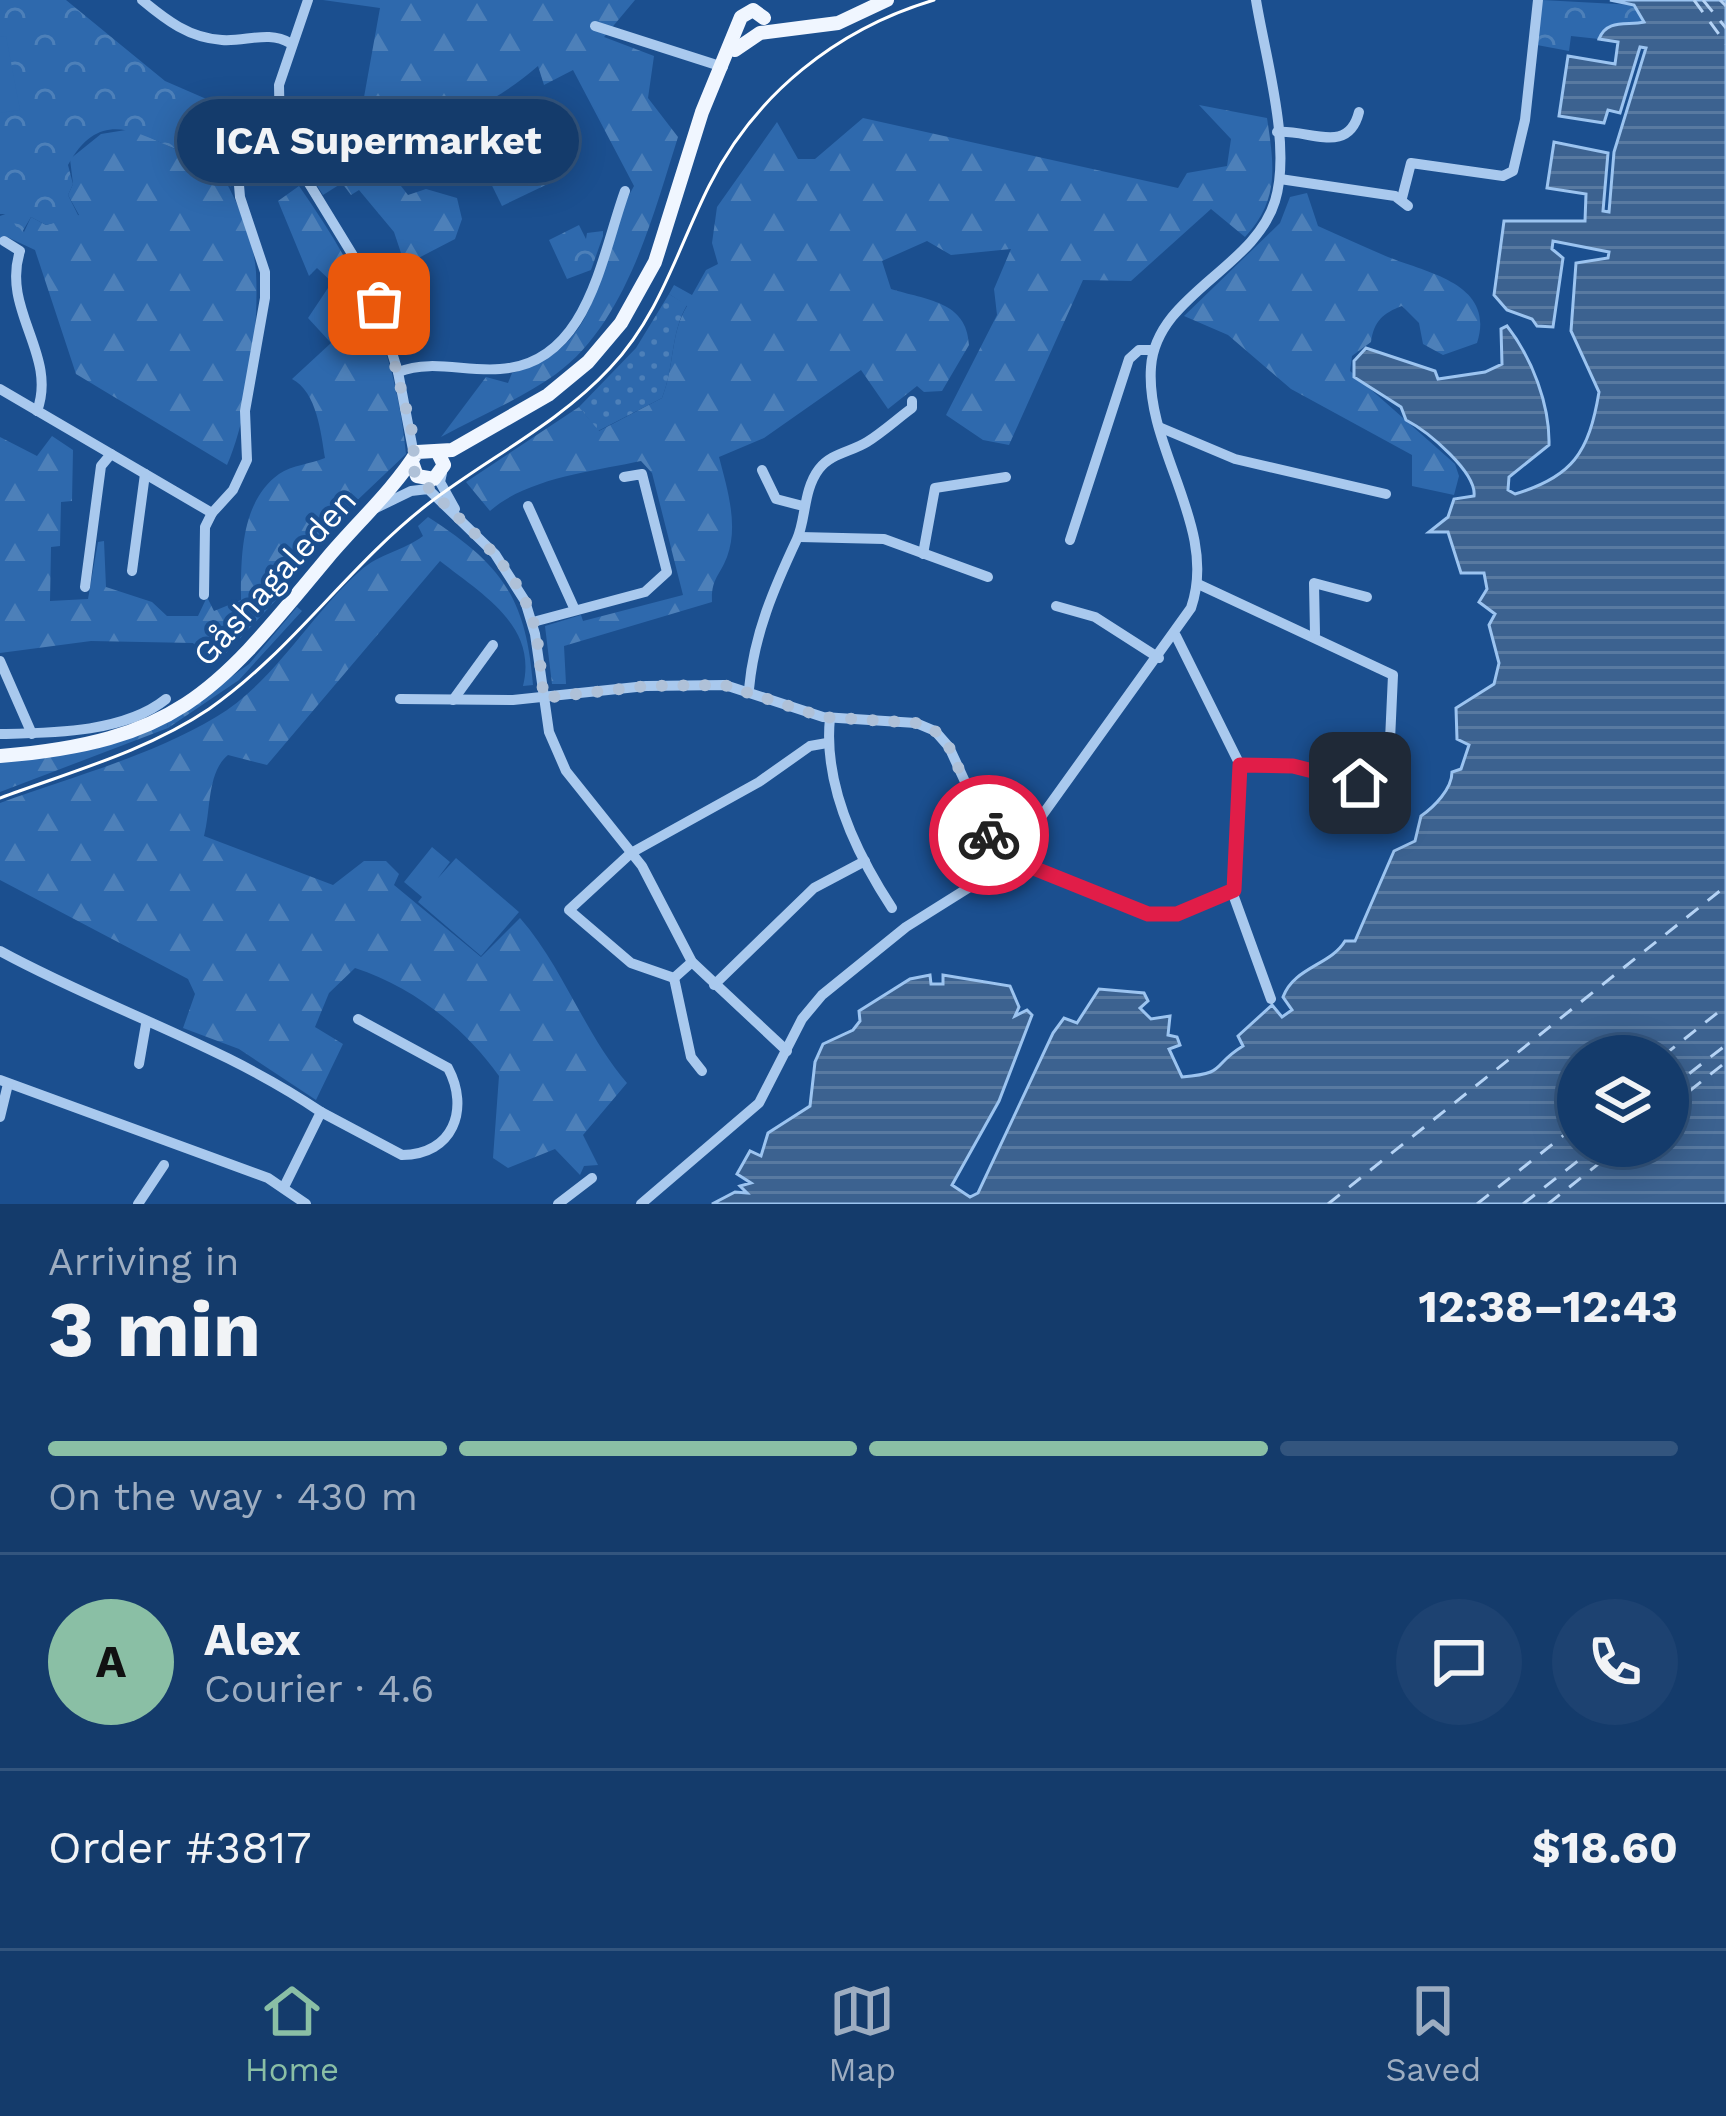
<!DOCTYPE html>
<html lang="en">
<head>
<meta charset="utf-8">
<style>
  body { margin:0; font-family:"Work Sans",sans-serif; background:#1d4271; color:#f1f3f6; height:100vh; display:flex; flex-direction:column; font-size:45px; white-space:nowrap }
  * { box-sizing:border-box; margin:0 }
  p { font-size:39px; color:#9dadc1 }
  .icon { flex:none; width:66px; height:66px; fill:none; stroke:currentColor; stroke-width:2; stroke-linecap:round; stroke-linejoin:round }
  .map { position:relative; height:1204px; overflow:hidden }
  .side { display:flex; flex-direction:column; background:#143b6b; flex:1 }
  .side>* { flex:none }
  .buttons { position:absolute; left:1557px; top:1035px; display:grid; gap:24px }
  .buttons a { display:grid; place-items:center; width:132px; height:132px; border-radius:50%; background:#143b6b; box-shadow:0 6px 30px #0003,0 0 0 3px #33557e; font-size:60px }
  .pin { position:absolute; display:grid; place-items:center; width:102px; height:102px; color:#fff; margin:-51px; border-radius:24px; box-shadow:0 6px 18px #0006 }
  .courier { position:absolute; display:grid; place-items:center; width:120px; height:120px; margin:-60px; border:9px solid #e11d48; border-radius:50%; background:#fff; color:#222; box-shadow:0 3px 15px #0007 }
  .bubble { position:absolute; height:84px; border-radius:42px; background:#143b6b; box-shadow:0 6px 30px #0003,0 0 0 3px #33557e; font-size:39px; font-weight:700; line-height:84px; text-align:center }
  .summary em { font-style:normal; font-weight:700 }
  .summary div { display:flex; flex-direction:column-reverse }
  .summary { display:flex; align-items:center; justify-content:space-between; height:204px; padding:0 48px }
  h1 { font-size:78px; font-weight:700; line-height:90px }
  .bar { display:grid; grid-template-columns:repeat(4,1fr); gap:18px 12px; align-content:center; height:144px; padding:0 48px }
  .bar i { height:15px; border-radius:9px; background:#33557e }
  .bar .on { background:#8abfa5 }
  .bar p { grid-column:span 4 }
  .line { display:flex; align-items:center; gap:30px; padding:0 48px; border-top:3px solid #33557e }
  .line div { flex:1 }
  .round { display:grid; place-items:center; flex:none; width:126px; height:126px; border-radius:63px; background:#1d4271 }
  .menu { display:flex; justify-content:space-around; align-items:center; height:168px; border-top:3px solid #33557e; background:#143b6b; font-size:33px; color:#9dadc1 }
  .menu a { display:grid; justify-items:center; gap:6px }
  .menu .on { color:#8abfa5 }
  .map>svg:first-child { display:block }
  .grass { fill:url(#grass-dots) }
  .forest { fill:url(#forest-firs) }
  .park { fill:url(#park-crowns) }
  .pitch { fill:#2e69ad }
  .water { fill:url(#water-rules); stroke:#9cc4f0; stroke-width:3; fill-rule:evenodd }
  .lines { fill:none; stroke-linecap:round; stroke-linejoin:round }
  .ferry { stroke:#b5d3f5; stroke-width:3; stroke-dasharray:15 12; stroke-linecap:butt }
  .minor { stroke:#a9c9ee; stroke-width:10 }
  .major { stroke:#f0f6ff; stroke-width:14 }
  .tram { stroke:#fff; stroke-width:3 }
  .done { stroke:#afc1d8; stroke-width:12; stroke-dasharray:0 21.6 }
  .route { stroke:#e11d48; stroke-width:15 }
  .labels { text-anchor:middle; stroke-width:9; stroke-linejoin:round; paint-order:stroke }
  .street-label { font-size:33px; fill:#fff; stroke:#1b4f8f }
</style>
</head>
<body>
<div class="map">
<svg width="1726" height="1204" viewBox="0 0 1726 1204">
  <defs>
    <pattern id="grass-dots" width="8" height="8" patternUnits="userSpaceOnUse" patternTransform="scale(3)"><rect width="8" height="8" fill="#2e69ad"/><path d="M2 2h.1M6 6h.1" fill="none" stroke="#4d80b9" stroke-width="1.8" stroke-linecap="round"/></pattern>
    <pattern id="forest-firs" width="22" height="20" patternUnits="userSpaceOnUse" patternTransform="scale(3)"><rect width="22" height="20" fill="#2e69ad"/><path d="M5 1l3.5 6h-7zM16 11l3.5 6h-7z" fill="#4d80b9"/></pattern>
    <pattern id="park-crowns" width="20" height="18" patternUnits="userSpaceOnUse" patternTransform="scale(3)"><rect width="20" height="18" fill="#2e69ad"/><path d="M2 6a3 3 0 1 1 6 0M12 15a3 3 0 1 1 6 0" fill="none" stroke="#4d80b9"/></pattern>
    <pattern id="water-rules" width="6" height="5" patternUnits="userSpaceOnUse" patternTransform="scale(3)"><rect width="6" height="5" fill="#3c6290"/><path d="M0 2.5h6" fill="none" stroke="#597aa1"/></pattern>
  </defs>
  <rect width="100%" height="100%" fill="#1b4f8f"/>
  <g class="grass">
    <path d="M461,120L467,131L406,162L386,163C348,133 337,131 292,146L286,125C342,113 395,141 461,120Z"/>
    <path d="M669,294L687,305C670,334 675,365 662,398L598,431L579,407L636,348Z"/>
    <path d="M297,607L302,611L239,680L168,728L167,723L249,664Z"/>
  </g>
  <g class="forest">
    <path d="M323,0H635L604,37L654,56L648,98L678,137C653,216 626,323 556,374C521,399 479,416 441,437L486,377L508,383L512,373C611,346 592,258 634,186L573,70L544,85L538,66C477,118 436,125 359,125L380,8Z"/>
    <path d="M1199,105L1267,118C1274,165 1280,200 1245,237L1211,209L1131,281L1083,280L1009,445L983,440L946,415L997,315L994,289L1011,249L951,255L927,241L882,261L891,289C926,300 967,301 969,345L942,391L924,392L917,386L888,409L861,370L764,438L719,457C727,488 739,525 727,557C719,577 711,579 712,602L564,646L566,684H552L545,626L581,615L583,621L683,595L652,473L641,461C594,471 527,478 490,511L466,482L579,407L599,431L662,398C675,365 670,334 687,306L669,294L674,285L692,295L706,270L718,264L712,243L717,207L777,122L798,159H815L863,118L1178,188L1187,173L1227,166L1231,139Z"/>
    <path d="M132,129L192,157L212,159C233,191 253,232 256,272C259,326 249,416 227,465L76,374L35,250L5,236L0,243V216L8,213L24,232L31,217L46,225L79,215L68,195L73,184L70,159L101,134Z"/>
    <path d="M309,132C360,137 379,157 408,195L426,189L457,198L462,219L455,239L405,265L394,232L359,190L351,195L342,183L323,195L292,146L298,136Z"/>
    <path d="M529,135L552,182L502,206L480,161Z"/>
    <path d="M299,186C359,271 396,348 406,454L347,510L277,599L214,666L193,643L91,641L0,653V437L37,456L52,436L73,450L72,501L61,502L60,546L51,547L50,601L88,599L98,542L104,541L106,587L152,602L167,616H198L207,597L214,611L241,600C241,559 240,502 279,474C292,465 311,464 325,458C321,433 317,392 292,379L331,343L308,318L332,282L317,268L309,276L278,201Z"/>
    <path d="M1307,193L1318,226C1341,236 1364,247 1388,257C1428,273 1496,284 1477,343L1443,355L1423,344L1419,323L1402,306C1383,313 1374,321 1371,342L1352,356L1350,371L1455,464L1459,476L1454,495L1412,486V455L1291,389L1228,335L1184,316L1280,223L1290,197Z"/>
    <path d="M428,517C501,564 526,597 533,685L523,686C538,626 482,594 440,561L267,765L228,755C207,772 211,810 204,836L333,885L364,861H386L399,874L394,885L481,957L520,918C563,967 584,1033 627,1083L583,1135L598,1165L584,1166L580,1175L555,1149L508,1168L493,1158L499,1076C464,1027 413,987 355,968L329,993L315,1027L343,1044L316,1100L239,1049L183,1028L195,994L188,979L0,880V803C71,777 151,756 216,717C275,682 309,616 360,571C380,553 403,551 423,536L418,526Z"/>
    <path d="M167,723L168,728L0,792V762L95,749Z"/>
  </g>
  <g class="park">
    <path d="M0,0H66L165,81L211,101L270,100L269,114L246,125L231,142V187L210,158C160,156 109,90 68,165L73,184L68,195L79,217L46,225L31,217L21,234L8,214H0Z"/>
    <path d="M1542,0L1634,5L1644,23L1610,26L1599,39L1571,36L1569,51L1537,45Z"/>
    <path d="M579,225L586,239L587,233L603,231V236L591,270L567,279L549,240Z"/>
  </g>
  <g class="pitch">
    <path d="M6,36L20,110L0,113V37Z"/>
    <path d="M432,847L450,862L438,878L456,858L519,912L481,956L418,902L422,897L404,882Z"/>
  </g>
  <path class="water" d="M1610,0H1726V1204H712L735,1192L747,1193L740,1186L751,1183L737,1174L750,1151L761,1156L768,1133L810,1106L815,1062L823,1044L853,1030L860,1021L859,1011L910,979L930,975L931,984H943V975L1010,986L1019,1007L1015,1016L1027,1010L1032,1015L999,1101L952,1185L970,1197L978,1193L1053,1033L1064,1018L1077,1023L1099,989L1144,993L1148,1001L1140,1008L1151,1019L1170,1016L1168,1035L1177,1037L1180,1045L1169,1049L1182,1077C1229,1073 1210,1066 1243,1046L1238,1036L1272,1005L1282,1017L1292,1010L1283,997C1294,967 1331,965 1345,941H1355L1394,851L1415,841L1421,816C1434,807 1452,789 1452,772L1461,769L1469,745L1457,739L1456,708L1494,684L1499,663L1489,625L1495,614L1479,602L1487,589L1484,573H1461L1448,532H1429L1448,517L1454,499L1474,496C1477,473 1429,432 1406,420L1401,407L1354,377V361L1366,348L1435,371L1438,379L1485,372L1502,364L1501,329L1507,326C1532,358 1550,405 1549,445L1509,477L1508,490L1515,494C1572,477 1589,453 1599,392L1571,331L1576,263L1608,258L1609,252L1553,241L1552,249L1563,258L1553,327L1537,326L1532,319L1507,310L1494,295L1504,221H1585L1586,194L1547,188L1554,142L1608,153L1603,211L1609,212L1614,152L1646,48L1640,47L1620,113L1608,110L1604,123L1559,116L1568,56L1615,64L1618,42L1599,39C1607,18 1628,26 1644,22L1634,5ZM1668,1056V1146H1578V1056Z"/>
  <g class="lines">
    <g class="ferry">
      <path d="M1694,0L1726,44"/>
      <path d="M1703,0L1726,28"/>
      <path d="M1720,0L1726,6"/>
      <path d="M1663,1056L1726,1006"/>
      <path d="M1668,1090L1726,1045"/>
      <path d="M1668,1108L1726,1062"/>
      <path d="M1328,1204L1726,886"/>
      <path d="M1477,1204L1578,1124"/>
      <path d="M1523,1204L1597,1146"/>
      <path d="M1548,1204L1621,1146"/>
    </g>
    <g class="minor">
      <path d="M142,0C166,20 189,38 222,40C245,42 269,30 290,43"/>
      <path d="M308,0L279,85L280,136L371,285L398,372L414,455"/>
      <path d="M595,26L723,67"/>
      <path d="M1277,132C1309,129 1348,156 1359,112"/>
      <path d="M1280,179L1395,196L1408,206"/>
      <path d="M1402,198L1411,163L1503,176L1513,171L1525,120L1538,0"/>
      <path d="M4,241L20,251C1,310 58,355 37,411"/>
      <path d="M398,372C432,359 465,372 500,369C588,364 601,257 625,191"/>
      <path d="M0,389L212,513L233,490L247,460L245,411L265,298V272L240,197L236,150L255,128L278,126"/>
      <path d="M1159,427L1235,459L1386,494"/>
      <path d="M762,470L776,499L803,506"/>
      <path d="M442,473L440,482L455,509"/>
      <path d="M528,506L575,610"/>
      <path d="M376,508L411,491L428,489L495,554L525,601L535,634L549,732L566,771L642,866L692,962L787,1051"/>
      <path d="M800,537L884,539L988,577"/>
      <path d="M1070,540L1129,359L1139,350H1153"/>
      <path d="M923,554L935,488L1006,477"/>
      <path d="M132,571L145,474"/>
      <path d="M1198,584L1393,675L1390,740L1368,779L1349,782L1293,767L1240,765"/>
      <path d="M85,587L101,466L111,454"/>
      <path d="M204,595L205,527L212,513"/>
      <path d="M1056,606L1095,617L1159,658"/>
      <path d="M533,622L645,592L667,572L642,474L624,477"/>
      <path d="M1315,634L1314,583L1367,597"/>
      <path d="M1176,636L1240,765L1234,897L1271,999"/>
      <path d="M0,661L32,734"/>
      <path d="M749,689C754,634 774,588 797,539C806,520 803,490 819,469C831,453 851,452 867,442C883,432 897,419 912,408V401"/>
      <path d="M400,699L513,700L646,686L725,685L823,717L916,723L935,731L949,747L1004,866"/>
      <path d="M453,700L493,645"/>
      <path d="M830,718C823,785 856,853 892,908"/>
      <path d="M0,734C51,733 124,733 166,699"/>
      <path d="M1011,859L1148,914L1176,913L1233,890"/>
      <path d="M0,951C106,1009 221,1044 321,1112L285,1185"/>
      <path d="M692,962L674,978L631,963L569,910L631,853L759,782L810,746L827,743"/>
      <path d="M674,978L691,1057L702,1071"/>
      <path d="M714,985L814,888L865,861"/>
      <path d="M139,1064L146,1024"/>
      <path d="M0,1080L268,1178L306,1204"/>
      <path d="M321,1112L402,1155C453,1155 470,1109 448,1068L358,1019"/>
      <path d="M0,1117L8,1084"/>
      <path d="M138,1204L164,1165"/>
      <path d="M558,1204L592,1178"/>
      <path d="M641,1204L759,1103L802,1019L822,995L906,927L1008,863L1191,608C1219,528 1145,448 1151,367C1156,295 1255,268 1275,201C1292,146 1265,56 1256,0"/>
    </g>
    <g class="major">
      <path d="M735,50L760,33L838,23L887,0"/>
      <path d="M412,462L417,476L434,479L444,465L437,451"/>
      <path d="M0,756C183,741 219,688 329,556C358,522 394,489 417,452L452,450L548,395L588,362L621,323L655,262L702,112L741,17L753,10L764,18"/>
    </g>
    <path class="tram" d="M0,798C70,772 147,751 209,709C291,652 349,565 428,504C488,458 558,424 610,368C660,315 677,250 709,186C755,94 837,29 934,0"/>
  </g>
  <g class="lines">
    <path class="done" d="M379,304L414,439L413,470C451,517 509,553 531,615C540,641 540,671 544,698L646,686L724,685L823,717L916,723L935,731L949,747L989,835"/>
    <path class="route" d="M989,835L1004,866L1011,859L1148,914H1177L1234,890L1240,765L1293,766L1360,783"/>
  </g>
  <g class="labels">
    <g class="street-label">
      <text transform="translate(274 577) rotate(-48)" y="12">Gåshagaleden</text>
    </g>
  </g>
</svg>
<div class="buttons">
<a><svg class="icon" aria-label="layers" viewBox="0 0 24 24"><path d="M12 4l9 5-9 5-9-5zM3 14l9 5 9-5"/></svg></a>
</div>
<div class="pin" style="left:379px;top:304px;background:#ea580c"><svg class="icon" aria-label="bag" viewBox="0 0 24 24"><path d="M5 8h14l-1 12H6zM9 8a3 3 0 0 1 6 0"/></svg></div>
<div class="pin" style="left:1360px;top:783px;background:#1f2937"><svg class="icon" aria-label="home" viewBox="0 0 24 24"><path d="M3 11l9-7 9 7M6 9v11h12V9"/></svg></div>
<div class="courier" style="left:989px;top:835px"><svg class="icon" aria-label="bike" viewBox="0 0 24 24"><circle cx="6" cy="16" r="4"/><circle cx="18" cy="16" r="4"/><path d="M6 16l4-8h5l3 8M10 8l3 8H6M13 5h3"/></svg></div>
<div class="bubble" style="left:177px;top:99px;width:402px">ICA Supermarket</div>
</div>
<section class="side">
<div class="summary"><div><h1>3 min</h1><p>Arriving in</p></div><em>12:38–12:43</em></div>
<div class="bar"><i class="on"></i><i class="on"></i><i class="on"></i><i></i><p>On the way · 430 m</p></div>
<div class="line" style="height:216px"><b class="round" style="background:#8abfa5;color:#111">A</b><div><b>Alex</b><p>Courier · 4.6</p></div><a class="round"><svg class="icon" aria-label="chat" viewBox="0 0 24 24"><path d="M4 5h16v11H9l-5 4z"/></svg></a><a class="round"><svg class="icon" aria-label="phone" viewBox="0 0 24 24"><path d="M5 4h4l2 5-3 2q2 4 5 5l2-3 5 2v4C11 20 4 13 5 4z"/></svg></a></div>
<div class="line" style="height:156px"><div>Order #3817</div><b>$18.60</b></div>
</section>
<nav class="menu">
<a class="on"><svg class="icon" aria-label="home" viewBox="0 0 24 24"><path d="M3 11l9-7 9 7M6 9v11h12V9"/></svg>Home</a>
<a><svg class="icon" aria-label="map" viewBox="0 0 24 24"><path d="M3 6l6-2 6 2 6-2v14l-6 2-6-2-6 2zM9 4v14M15 6v14"/></svg>Map</a>
<a><svg class="icon" aria-label="saved" viewBox="0 0 24 24"><path d="M7 4h10v16l-5-4-5 4z"/></svg>Saved</a>
</nav>
</body>
</html>
